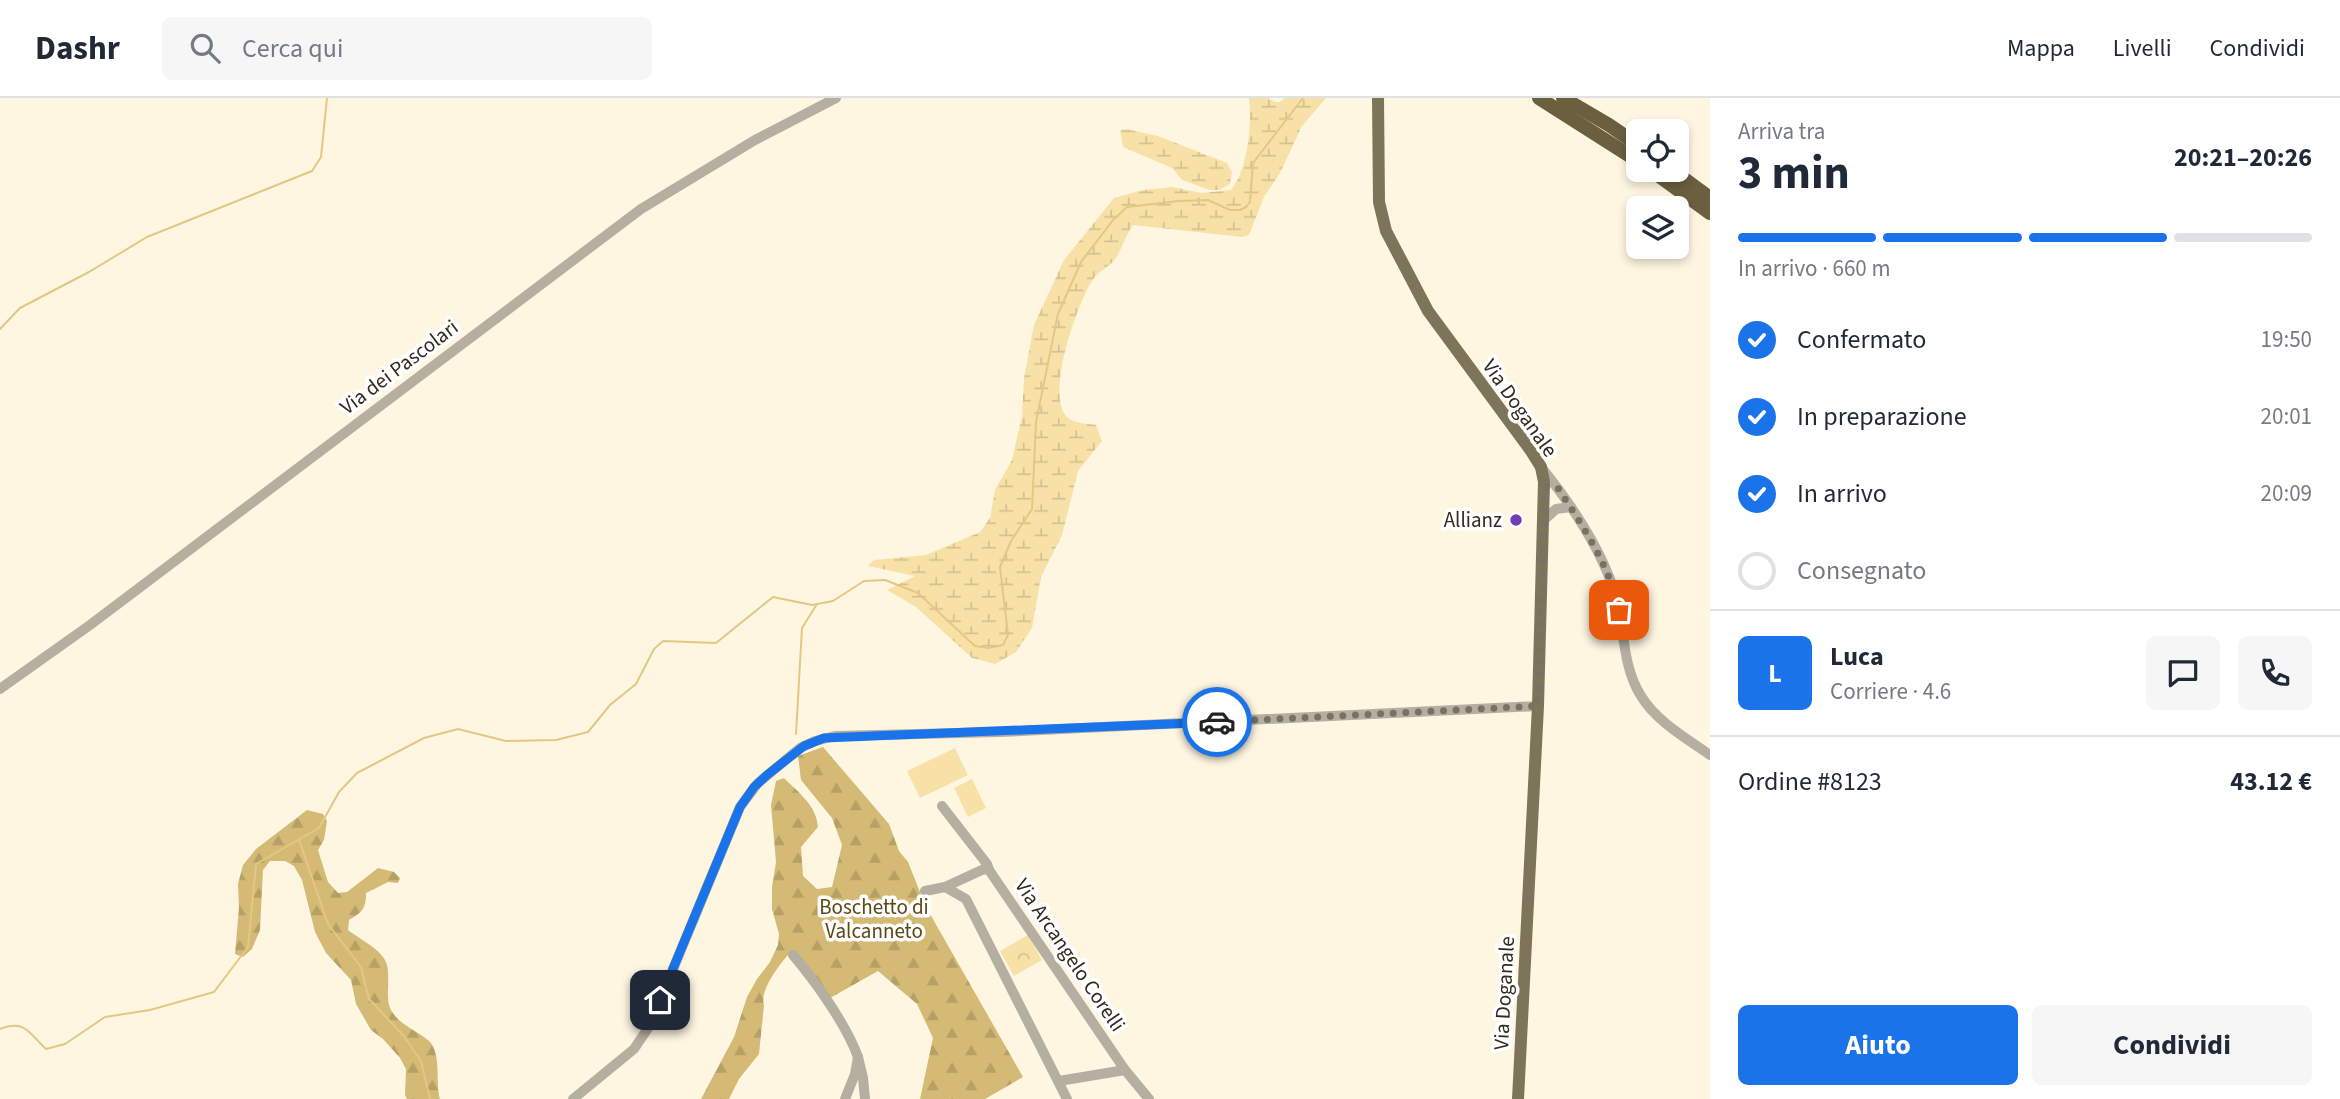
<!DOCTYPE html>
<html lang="it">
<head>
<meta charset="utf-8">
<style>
  body { margin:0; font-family:"Source Sans 3",sans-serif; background:#f6f6f7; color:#1f2937; height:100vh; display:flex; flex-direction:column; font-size:26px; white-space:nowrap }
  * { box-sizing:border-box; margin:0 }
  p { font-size:23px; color:#747a83 }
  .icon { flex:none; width:38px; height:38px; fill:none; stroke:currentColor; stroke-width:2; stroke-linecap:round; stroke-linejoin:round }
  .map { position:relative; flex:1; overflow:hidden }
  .side { display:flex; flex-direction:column; background:#fff; width:630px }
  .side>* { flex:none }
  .controls { position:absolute; left:1626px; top:21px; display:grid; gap:14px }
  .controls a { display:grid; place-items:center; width:63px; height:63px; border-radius:10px; background:#fff; box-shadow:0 4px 10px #0003; font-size:35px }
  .pin { position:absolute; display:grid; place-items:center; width:60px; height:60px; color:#fff; margin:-30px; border-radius:14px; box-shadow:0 4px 10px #0006 }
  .courier { position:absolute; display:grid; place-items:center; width:70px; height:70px; margin:-35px; border:5px solid #1a73e8; border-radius:50%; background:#fff; color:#222; box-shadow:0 2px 9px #0007 }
  .head em { font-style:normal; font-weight:700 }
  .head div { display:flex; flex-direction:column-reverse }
  .head { display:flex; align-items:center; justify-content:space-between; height:119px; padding:0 28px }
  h1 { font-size:46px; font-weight:700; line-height:52px }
  .bar { display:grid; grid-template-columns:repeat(4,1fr); gap:10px 7px; align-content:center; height:84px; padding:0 28px }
  .bar i { height:9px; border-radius:5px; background:#e0e1e3 }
  .bar .on { background:#1a73e8 }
  .bar p { grid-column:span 4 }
  .line { display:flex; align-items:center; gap:18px; padding:0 28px; border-top:2px solid #e0e1e3 }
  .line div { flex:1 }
  .round { display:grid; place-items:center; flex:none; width:74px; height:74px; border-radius:10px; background:#f6f6f7 }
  ol { padding:0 28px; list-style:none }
  li { display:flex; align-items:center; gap:21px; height:77px }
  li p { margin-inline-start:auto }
  li .icon { padding:7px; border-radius:50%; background:#1a73e8; color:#fff; stroke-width:4 }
  li:last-child { color:#747a83 }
  li i { width:38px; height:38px; border:4px solid #e0e1e3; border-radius:50% }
  .cta { display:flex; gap:14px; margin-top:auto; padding:14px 28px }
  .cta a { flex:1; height:80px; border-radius:10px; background:#1a73e8; color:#fff; font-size:28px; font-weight:700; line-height:80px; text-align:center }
  .cta a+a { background:#f6f6f7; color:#1f2937 }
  header { display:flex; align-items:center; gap:42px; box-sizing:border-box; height:98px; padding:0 35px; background:#fff; border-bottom:2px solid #e0e1e3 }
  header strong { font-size:33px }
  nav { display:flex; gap:38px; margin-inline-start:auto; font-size:24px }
  .search { width:490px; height:63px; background:#f6f6f7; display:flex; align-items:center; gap:18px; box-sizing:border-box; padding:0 24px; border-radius:10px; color:#747a83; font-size:26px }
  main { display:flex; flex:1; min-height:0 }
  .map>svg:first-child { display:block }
  .grass { fill:#f7e1a7 }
  .forest { fill:url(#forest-firs) }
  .wetland { fill:url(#wetland-marsh) }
  .park { fill:url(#park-crowns) }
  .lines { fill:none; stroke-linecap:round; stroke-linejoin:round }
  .stream { stroke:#e2c882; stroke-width:2 }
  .minor { stroke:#b5afa1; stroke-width:10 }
  .major { stroke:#7e7459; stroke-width:12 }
  .highway { stroke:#6b5f40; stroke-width:14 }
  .done { stroke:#787262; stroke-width:7; stroke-dasharray:0 12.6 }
  .route { stroke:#1a73e8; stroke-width:9 }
  .poi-dot { fill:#723db4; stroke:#fff; stroke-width:2.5 }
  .labels { text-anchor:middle; stroke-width:7; stroke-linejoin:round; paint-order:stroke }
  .street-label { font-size:21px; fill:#302b1e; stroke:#fff }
  .poi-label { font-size:21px; fill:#302b1e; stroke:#fff; text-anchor:end }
  .park-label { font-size:21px; fill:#5b4913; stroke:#fff }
</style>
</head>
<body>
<header>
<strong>Dashr</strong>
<div class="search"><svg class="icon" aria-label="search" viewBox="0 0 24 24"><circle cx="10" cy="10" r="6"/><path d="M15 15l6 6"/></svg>Cerca qui</div>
<nav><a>Mappa</a><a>Livelli</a><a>Condividi</a></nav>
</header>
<main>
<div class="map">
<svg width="1710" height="1001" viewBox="0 0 1710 1001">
  <defs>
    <pattern id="forest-firs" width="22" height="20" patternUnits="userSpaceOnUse" patternTransform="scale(1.75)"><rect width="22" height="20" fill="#d4ba75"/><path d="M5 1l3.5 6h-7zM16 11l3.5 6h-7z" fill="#b6a065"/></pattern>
    <pattern id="wetland-marsh" width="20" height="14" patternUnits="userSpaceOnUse" patternTransform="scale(1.75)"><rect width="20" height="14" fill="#f7e1a7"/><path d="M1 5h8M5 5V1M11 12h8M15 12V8" fill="none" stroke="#d4c18f"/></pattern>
    <pattern id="park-crowns" width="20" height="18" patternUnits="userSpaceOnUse" patternTransform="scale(1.75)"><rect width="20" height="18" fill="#f7e1a7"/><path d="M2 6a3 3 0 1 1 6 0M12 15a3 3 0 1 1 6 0" fill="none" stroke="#d4c18f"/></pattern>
  </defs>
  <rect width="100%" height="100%" fill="#fef6e1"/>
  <g class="grass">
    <path d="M955,650L968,677L920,700L907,673Z"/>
    <path d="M972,681L986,710L968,719L954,690Z"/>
  </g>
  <g class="forest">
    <path d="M823,649L889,726L899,753L908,764L926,809L1023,979L985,1001H920L933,940L917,906L878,873L830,900L791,854C780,865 759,893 764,907L759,956L739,981L729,1001H701L734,939L747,899L757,881L770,864L778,847L779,836L772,811V789L776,764L771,707L776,683L784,680C798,694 817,708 818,729L801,749L803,778L817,791L832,789L842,747L832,720L801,682L798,658Z"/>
    <path d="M307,712L323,716L327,723L324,742L318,752L328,784L338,795L347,794L378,770L394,774L400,780L398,785L388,784L366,795C366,810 363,814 349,822L348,832C358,840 375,848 383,859C394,873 383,897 391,912C400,928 417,932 429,943C442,956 435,984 440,1001H407L405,997L406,971L400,960L383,941L371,932L356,906L351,882L326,855L315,834L302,782L294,768L285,763H270L263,772L260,832L252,851L243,859L235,856L239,810L238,786L243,767L256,751Z"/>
  </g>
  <g class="wetland">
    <path d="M1249,0H1268L1275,4H1280L1285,0H1326L1302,28L1280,75L1264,99L1249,137L1242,139L1133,127C1126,137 1122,150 1116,160C1110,169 1098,173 1092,183C1077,206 1046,295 1066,318C1073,326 1086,325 1096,327L1102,343L1078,373L1062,437L1041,479L1032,530L1016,554L995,566L972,560L916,509L887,492L915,478L868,468L874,462L926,457L980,434L990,420L995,392L1012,362L1022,318L1024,280L1034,227L1064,162L1114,100L1143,92L1172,89L1202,95L1231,92C1248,71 1252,27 1249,0Z"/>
    <path d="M1126,31L1158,38L1227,65L1232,74L1230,86L1219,92H1210L1182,82L1172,70L1123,49L1120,32Z"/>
  </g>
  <path class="park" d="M1028,837L1042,862L1014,878L1000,853Z"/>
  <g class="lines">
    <g class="stream">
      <path d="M0,231L20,210L89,174L147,139L312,73L321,59L327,0"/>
      <path d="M796,636L802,530L817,506"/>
      <path d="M299,742L328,826L361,869L369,901L403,937L421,963L430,1001"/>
      <path d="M0,931C25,921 29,935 46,951L65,946L105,919L150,912L214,894L248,849L256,766L319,730L339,694L357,675L424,640L458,631L506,643L556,642L588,634L610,607L636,586L654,551L663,543L716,545L773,499L812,507L833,503L864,483L885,482L918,495L975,548L989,550L1003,547L1008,537L1000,469L1011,443L1032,411L1036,324L1058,216L1081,164L1113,122L1127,109L1179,103L1208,102L1230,112H1240L1246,109L1250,104L1253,65L1303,0"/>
    </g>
    <g class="minor">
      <path d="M1541,369C1571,406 1603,454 1616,499C1625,532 1622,568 1641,598C1657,624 1686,640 1710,657"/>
      <path d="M1545,421L1556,411L1571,409"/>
      <path d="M0,591L90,527L641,111L755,42L836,0"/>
      <path d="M942,708L987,766L989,772"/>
      <path d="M945,789L984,771L989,772L1125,972L1149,1001"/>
      <path d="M925,793L945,789L966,801L1067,1001"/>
      <path d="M793,857C815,883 846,926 858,959"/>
      <path d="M1059,983L1125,972"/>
      <path d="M573,1001L634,951L650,927L740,709L758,685L800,650L815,643L835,638L1000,634L1538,608"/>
      <path d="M845,1001L855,976L858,959L863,980L865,1001"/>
    </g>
    <path class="major" d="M1378,0L1379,104L1386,133L1428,213L1531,353L1541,369L1544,384L1538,608L1518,1001"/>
    <g class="highway">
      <path d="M1539,0L1638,63"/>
      <path d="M1563,0L1609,27L1638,47"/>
      <path d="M1651,72L1710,115"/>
      <path d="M1672,72L1710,100"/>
    </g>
  </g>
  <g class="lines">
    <path class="done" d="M1217,624L1538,608L1545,389L1558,390C1582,427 1610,468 1619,512"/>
    <path class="route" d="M660,902L740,709L754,689L767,677L804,648L824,640L1217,624"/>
  </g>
  <circle class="poi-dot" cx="1516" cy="422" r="7"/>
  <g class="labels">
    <g class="street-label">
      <text transform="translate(399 269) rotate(-37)" y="7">Via dei Pascolari</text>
      <text transform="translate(1520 310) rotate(55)" y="7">Via Doganale</text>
      <text transform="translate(1070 857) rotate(56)" y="7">Via Arcangelo Corelli</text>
      <text transform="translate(1504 895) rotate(-87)" y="7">Via Doganale</text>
    </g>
    <g class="poi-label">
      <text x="1502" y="429">Allianz</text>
    </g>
    <g class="park-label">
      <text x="874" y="816">Boschetto di<tspan x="874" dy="24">Valcanneto</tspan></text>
    </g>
  </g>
</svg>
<div class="controls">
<a><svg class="icon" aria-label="locate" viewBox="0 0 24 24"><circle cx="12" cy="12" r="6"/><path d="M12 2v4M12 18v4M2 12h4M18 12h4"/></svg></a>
<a><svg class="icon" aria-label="layers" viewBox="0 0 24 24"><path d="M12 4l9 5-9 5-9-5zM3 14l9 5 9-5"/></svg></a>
</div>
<div class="pin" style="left:1619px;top:512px;background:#ea580c"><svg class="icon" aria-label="bag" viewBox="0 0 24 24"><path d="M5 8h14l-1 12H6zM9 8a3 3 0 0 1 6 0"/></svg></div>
<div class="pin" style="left:660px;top:902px;background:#1f2937"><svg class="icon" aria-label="home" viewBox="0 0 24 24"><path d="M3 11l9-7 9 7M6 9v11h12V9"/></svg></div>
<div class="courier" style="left:1217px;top:624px"><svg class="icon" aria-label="car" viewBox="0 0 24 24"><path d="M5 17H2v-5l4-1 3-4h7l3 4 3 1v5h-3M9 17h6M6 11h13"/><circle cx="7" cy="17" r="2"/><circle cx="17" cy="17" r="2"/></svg></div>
</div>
<section class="side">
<div class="head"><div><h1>3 min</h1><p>Arriva tra</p></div><em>20:21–20:26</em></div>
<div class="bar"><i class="on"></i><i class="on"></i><i class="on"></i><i></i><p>In arrivo · 660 m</p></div>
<ol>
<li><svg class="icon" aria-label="check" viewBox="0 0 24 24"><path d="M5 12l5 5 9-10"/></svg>Confermato<p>19:50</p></li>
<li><svg class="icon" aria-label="check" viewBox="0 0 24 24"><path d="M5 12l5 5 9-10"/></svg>In preparazione<p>20:01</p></li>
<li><svg class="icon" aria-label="check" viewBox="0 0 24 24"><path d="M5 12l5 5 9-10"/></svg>In arrivo<p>20:09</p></li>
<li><i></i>Consegnato</li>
</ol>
<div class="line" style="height:126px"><b class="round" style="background:#1a73e8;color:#fff">L</b><div><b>Luca</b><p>Corriere · 4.6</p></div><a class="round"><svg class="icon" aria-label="chat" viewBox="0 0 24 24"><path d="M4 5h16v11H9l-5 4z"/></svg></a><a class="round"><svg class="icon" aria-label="phone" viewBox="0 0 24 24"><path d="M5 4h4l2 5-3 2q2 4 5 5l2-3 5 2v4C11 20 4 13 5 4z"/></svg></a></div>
<div class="line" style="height:91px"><div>Ordine #8123</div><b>43.12 €</b></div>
<div class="cta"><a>Aiuto</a><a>Condividi</a></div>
</section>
</main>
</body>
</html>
